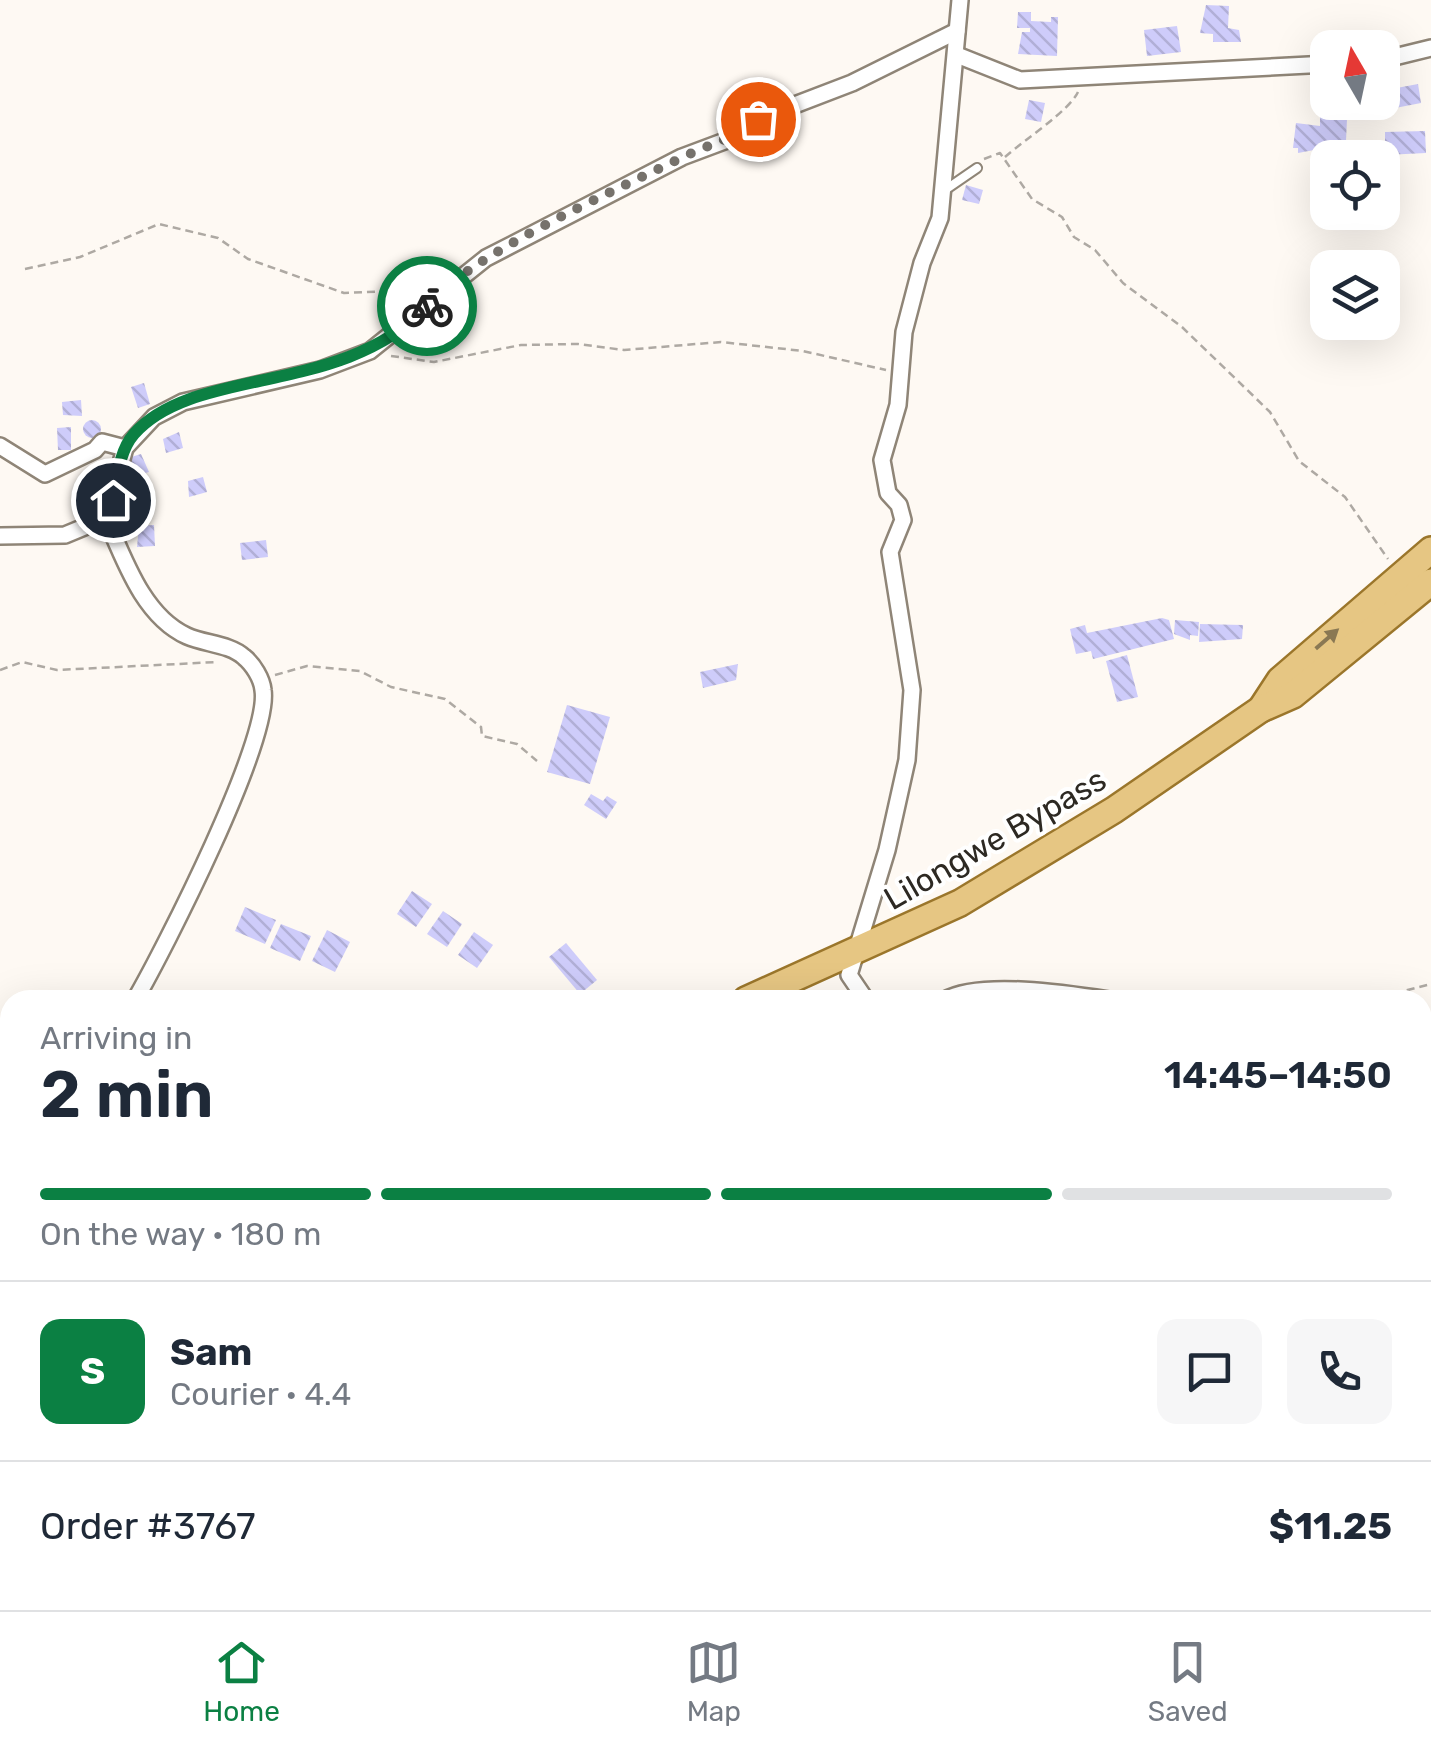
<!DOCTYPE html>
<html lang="en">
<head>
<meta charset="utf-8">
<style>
  body { margin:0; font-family:Rubik,sans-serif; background:#f6f6f7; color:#1f2937; height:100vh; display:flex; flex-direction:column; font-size:38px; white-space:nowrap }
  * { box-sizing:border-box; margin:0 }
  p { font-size:32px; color:#747a83 }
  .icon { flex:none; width:55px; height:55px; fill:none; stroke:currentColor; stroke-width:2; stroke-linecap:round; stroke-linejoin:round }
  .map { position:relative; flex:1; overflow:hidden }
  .side { position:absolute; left:0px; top:990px; width:1432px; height:620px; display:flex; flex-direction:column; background:#fff; border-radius:30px 30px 0 0; box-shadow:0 10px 40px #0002 }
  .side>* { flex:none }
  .needle { width:65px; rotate:351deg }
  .tools { position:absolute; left:1310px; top:30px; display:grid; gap:20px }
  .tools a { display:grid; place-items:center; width:90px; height:90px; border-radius:20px; background:#fff; box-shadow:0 10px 40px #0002; font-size:50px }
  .pin { position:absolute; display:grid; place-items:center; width:85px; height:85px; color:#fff; margin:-42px; border:5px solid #fff; border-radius:50%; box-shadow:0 2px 10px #0007 }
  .courier { position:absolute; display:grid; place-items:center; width:100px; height:100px; margin:-50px; border:8px solid #0b8043; border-radius:50%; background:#fff; color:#222; box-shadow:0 2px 12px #0007 }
  .headline em { font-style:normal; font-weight:600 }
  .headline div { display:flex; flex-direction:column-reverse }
  .headline { display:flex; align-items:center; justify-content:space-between; height:170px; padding:0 40px }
  h1 { font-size:65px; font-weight:600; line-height:75px }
  .bar { display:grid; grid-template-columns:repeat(4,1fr); gap:15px 10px; align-content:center; height:120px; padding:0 40px }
  .bar i { height:12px; border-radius:8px; background:#e0e1e3 }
  .bar .on { background:#0b8043 }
  .bar p { grid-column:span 4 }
  .line { display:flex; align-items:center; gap:25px; padding:0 40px; border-top:2px solid #e0e1e3 }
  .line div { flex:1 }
  .round { display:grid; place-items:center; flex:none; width:105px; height:105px; border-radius:20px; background:#f6f6f7 }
  .tab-bar { display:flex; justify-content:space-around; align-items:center; height:140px; border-top:2px solid #e0e1e3; background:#fff; font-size:28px; color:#747a83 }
  .tab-bar a { display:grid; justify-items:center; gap:5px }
  .tab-bar .on { color:#0b8043 }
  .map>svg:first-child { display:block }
  .building { fill:url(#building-back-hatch) }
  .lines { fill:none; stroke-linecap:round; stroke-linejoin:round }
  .lane-casing { stroke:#8f8577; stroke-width:12 }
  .street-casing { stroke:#8f8577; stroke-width:20 }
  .primary-casing { stroke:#9b762b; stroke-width:30 }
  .path { stroke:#aea9a3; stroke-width:2.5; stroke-dasharray:8 5; stroke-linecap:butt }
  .lane { stroke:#fff; stroke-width:8 }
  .street { stroke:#fff; stroke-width:15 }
  .primary { stroke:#e6c683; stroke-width:25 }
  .oneway { fill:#8a7853 }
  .done { stroke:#76726c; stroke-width:10; stroke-dasharray:0 18 }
  .route { stroke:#0b8043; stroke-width:12 }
  .labels { text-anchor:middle; stroke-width:8; stroke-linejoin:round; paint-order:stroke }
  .street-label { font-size:32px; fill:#2d2923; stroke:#fff }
</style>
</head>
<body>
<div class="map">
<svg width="1431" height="1610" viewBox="0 0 1431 1610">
  <defs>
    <pattern id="building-back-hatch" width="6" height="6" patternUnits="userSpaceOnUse" patternTransform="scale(2.5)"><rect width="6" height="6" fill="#ceccfa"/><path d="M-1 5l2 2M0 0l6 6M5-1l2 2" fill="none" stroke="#b1afd6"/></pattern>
  </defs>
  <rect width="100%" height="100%" fill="#fef9f3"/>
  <g class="building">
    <path d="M1206,5L1229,6L1228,28L1239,30L1241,42H1213V34L1200,33Z"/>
    <path d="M1018,12H1031V21L1051,22V17H1058L1057,56L1018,54L1022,32H1030V28H1017Z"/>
    <path d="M1177,26L1181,52L1147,56L1144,30Z"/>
    <path d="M1418,84L1421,103L1390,109L1386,90Z"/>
    <path d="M1029,100L1045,103L1041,122L1025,119Z"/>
    <path d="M1320,116L1347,119L1346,141L1329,147L1333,158H1328V172L1310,168L1314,150L1298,153V148H1293L1296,123L1320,126Z"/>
    <path d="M1425,131L1426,153L1385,155V132Z"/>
    <path d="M966,185L983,190L979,204L962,200Z"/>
    <path d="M144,383L150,404L138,408L131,387Z"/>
    <path d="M81,400L82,416L63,415L62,402Z"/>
    <circle cx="92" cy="429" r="9"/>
    <path d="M71,427V450H58L57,428Z"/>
    <path d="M179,432L183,448L166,453L163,439Z"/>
    <path d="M141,454L149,472L134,476L128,458Z"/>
    <path d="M203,477L207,492L189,497L188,481Z"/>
    <path d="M154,525L155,546L137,547L139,526Z"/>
    <path d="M266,540L268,557L242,560L240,543Z"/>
    <path d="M1162,618L1169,620L1174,639L1093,659L1091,651L1076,654L1070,629L1085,625L1087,633Z"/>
    <path d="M1175,620L1199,622L1198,636L1190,635V640L1174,634Z"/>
    <path d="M1200,624L1243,625L1242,639L1199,642Z"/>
    <path d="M1127,655L1138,697L1117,702L1106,661Z"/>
    <path d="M738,664L736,680L703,688L700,672Z"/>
    <path d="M567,705L610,717L590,784L547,772Z"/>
    <path d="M591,794L603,801L607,796L617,802L606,819L584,805Z"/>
    <path d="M412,891L432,904L416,927L397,914Z"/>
    <path d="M245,907L276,920L265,944L235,931Z"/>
    <path d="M443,911L462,924L447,947L427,934Z"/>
    <path d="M281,924L311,936L300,961L270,948Z"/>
    <path d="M327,930L350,942L335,972L312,961Z"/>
    <path d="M474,932L493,945L477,968L458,955Z"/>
    <path d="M566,943L597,980L580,994L549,957Z"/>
  </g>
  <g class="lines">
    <g class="lane-casing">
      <g id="lane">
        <path d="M945,190L977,168"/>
        <path d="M1422,1452L1425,1416"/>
        <path d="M1422,1456L1431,1464"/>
        <path d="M807,1600L844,1610"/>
      </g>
    </g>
    <g class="street-casing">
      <g id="street">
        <path d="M957,55L1020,80L1328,64"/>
        <path d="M1382,60L1431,48"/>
        <path d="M0,446L45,474L95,450L102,442L125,448"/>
        <path d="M0,536L65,535L106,518"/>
        <path d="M135,1000C164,950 271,740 263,690C262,679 253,664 244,657C230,644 205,644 187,636C143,616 124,559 106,518L125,448L154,417L183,402L320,370L370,351L486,258L682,157L738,136L758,119L852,83L957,31"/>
        <path d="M866,1000L849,975L887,850L907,760L912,690L890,552L903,520L899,505L888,493L882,460L898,405L904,332L922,263L940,218L960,0"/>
        <path d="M945,1000C980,980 1070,994 1109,1000"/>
        <path d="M0,1526L10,1527"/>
        <path d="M301,1600L303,1610"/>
        <path d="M508,1600V1610"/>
        <path d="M1026,1610L1028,1600"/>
      </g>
    </g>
    <g class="primary-casing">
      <g id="primary">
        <path d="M1261,709L1280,680L1431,550"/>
        <path d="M746,1000L960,903L1114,810L1261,709L1293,695L1431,582"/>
        <path d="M0,1174L10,1172"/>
      </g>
    </g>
    <g class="path">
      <path d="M1005,157C1024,140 1069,111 1078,92"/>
      <path d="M984,159L1000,153L1032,199L1062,217L1074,237L1095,250L1123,283L1182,327L1270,412L1299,461L1345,497L1388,559"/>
      <path d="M25,269L80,257L159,224L218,238L248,259L344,293L393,291L416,297"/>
      <path d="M391,356L434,362L521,345L578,344L624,350L721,342L803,351L886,370"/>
      <path d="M0,670L22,662L57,670L218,662"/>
      <path d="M275,675L307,666L360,671L391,687L445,699L481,727L482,736L517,744L537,761"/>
      <path d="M1369,1000L1431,984"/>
    </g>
    <use href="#lane" class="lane"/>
    <use href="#street" class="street"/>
    <use href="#primary" class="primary"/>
  </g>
  <defs><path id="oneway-solid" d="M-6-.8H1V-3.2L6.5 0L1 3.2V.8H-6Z" transform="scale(2.5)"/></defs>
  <use class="oneway" href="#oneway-solid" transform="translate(1327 639) rotate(-41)"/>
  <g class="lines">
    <path class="done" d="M427,306C471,254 612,192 677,160C706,145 733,140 758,119"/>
    <path class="route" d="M113,500C117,479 119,451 134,434C195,365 343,397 427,306"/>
  </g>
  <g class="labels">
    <g class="street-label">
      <text transform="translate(995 839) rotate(-30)" y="11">Lilongwe Bypass</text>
    </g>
  </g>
</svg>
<div class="tools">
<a><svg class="needle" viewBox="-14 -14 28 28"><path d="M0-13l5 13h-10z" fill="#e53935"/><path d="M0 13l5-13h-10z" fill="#747a83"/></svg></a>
<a><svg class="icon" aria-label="locate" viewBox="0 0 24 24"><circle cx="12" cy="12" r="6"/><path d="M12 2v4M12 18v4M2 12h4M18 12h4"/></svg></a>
<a><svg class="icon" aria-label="layers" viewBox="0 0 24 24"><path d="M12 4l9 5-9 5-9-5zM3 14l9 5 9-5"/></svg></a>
</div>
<div class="pin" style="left:758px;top:119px;background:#ea580c"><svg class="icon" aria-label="bag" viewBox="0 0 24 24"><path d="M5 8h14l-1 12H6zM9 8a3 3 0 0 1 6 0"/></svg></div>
<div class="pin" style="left:113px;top:500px;background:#1f2937"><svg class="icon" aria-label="home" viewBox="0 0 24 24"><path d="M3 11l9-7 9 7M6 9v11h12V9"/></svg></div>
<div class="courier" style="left:427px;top:306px"><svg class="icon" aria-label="bike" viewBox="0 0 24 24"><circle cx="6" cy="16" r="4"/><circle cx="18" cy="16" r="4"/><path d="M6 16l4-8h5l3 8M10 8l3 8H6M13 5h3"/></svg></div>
<section class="side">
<div class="headline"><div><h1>2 min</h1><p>Arriving in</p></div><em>14:45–14:50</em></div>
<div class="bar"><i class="on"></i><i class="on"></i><i class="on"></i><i></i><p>On the way · 180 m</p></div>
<div class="line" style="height:180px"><b class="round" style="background:#0b8043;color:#fff">S</b><div><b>Sam</b><p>Courier · 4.4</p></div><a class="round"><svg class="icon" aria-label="chat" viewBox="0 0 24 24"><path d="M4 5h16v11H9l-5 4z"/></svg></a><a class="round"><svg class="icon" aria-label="phone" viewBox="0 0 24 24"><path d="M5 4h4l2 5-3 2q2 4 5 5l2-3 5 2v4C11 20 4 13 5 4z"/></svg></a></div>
<div class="line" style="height:130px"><div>Order #3767</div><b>$11.25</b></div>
</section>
</div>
<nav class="tab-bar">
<a class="on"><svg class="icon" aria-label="home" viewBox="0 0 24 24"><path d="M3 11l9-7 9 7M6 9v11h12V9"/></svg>Home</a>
<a><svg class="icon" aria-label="map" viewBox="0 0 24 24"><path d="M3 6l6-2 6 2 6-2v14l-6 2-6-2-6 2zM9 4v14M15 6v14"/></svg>Map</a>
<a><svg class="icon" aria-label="saved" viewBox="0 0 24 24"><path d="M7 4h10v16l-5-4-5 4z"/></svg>Saved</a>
</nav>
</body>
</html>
